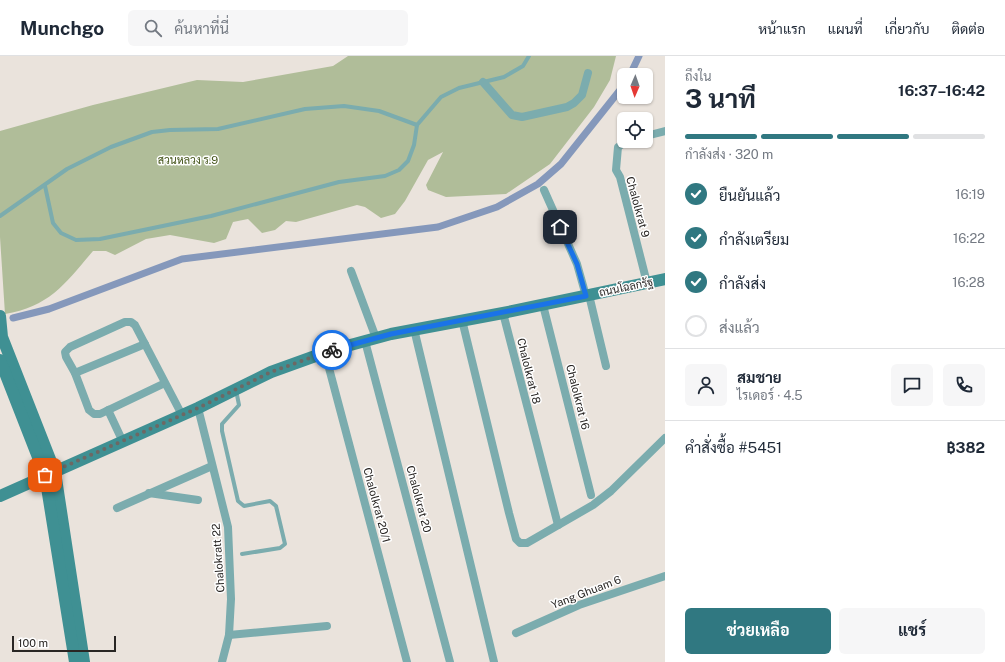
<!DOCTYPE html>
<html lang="th">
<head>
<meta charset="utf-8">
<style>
  body { margin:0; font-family:"Public Sans",Sarabun,sans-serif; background:#f6f6f7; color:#1f2937; height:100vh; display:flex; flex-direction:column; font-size:15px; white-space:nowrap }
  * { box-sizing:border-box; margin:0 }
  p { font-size:13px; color:#747a83 }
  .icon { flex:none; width:22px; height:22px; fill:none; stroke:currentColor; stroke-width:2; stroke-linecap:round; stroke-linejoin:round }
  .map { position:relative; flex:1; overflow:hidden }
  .panel { display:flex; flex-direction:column; background:#fff; width:340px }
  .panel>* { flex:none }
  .needle { width:26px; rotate:182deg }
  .controls { position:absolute; left:617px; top:12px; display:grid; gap:8px }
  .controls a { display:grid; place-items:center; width:36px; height:36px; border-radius:6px; background:#fff; box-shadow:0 1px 3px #0004; font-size:20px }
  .scale { position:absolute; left:12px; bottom:10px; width:104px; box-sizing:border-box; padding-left:4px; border:2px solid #292624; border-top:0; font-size:11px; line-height:14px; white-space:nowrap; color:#292624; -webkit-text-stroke:3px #fff; paint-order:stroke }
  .pin { position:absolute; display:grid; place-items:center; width:34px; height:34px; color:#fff; margin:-17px; border-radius:8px; box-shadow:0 2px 6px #0006 }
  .courier { position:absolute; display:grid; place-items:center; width:40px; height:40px; margin:-20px; border:3px solid #1a73e8; border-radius:50%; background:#fff; color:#222; box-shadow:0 1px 5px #0007 }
  .summary em { font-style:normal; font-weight:700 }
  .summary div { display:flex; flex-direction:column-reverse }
  .summary { display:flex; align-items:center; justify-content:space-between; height:68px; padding:0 20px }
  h1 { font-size:26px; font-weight:700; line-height:30px }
  .bar { display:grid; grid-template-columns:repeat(4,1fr); gap:6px 4px; align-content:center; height:48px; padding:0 20px }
  .bar i { height:5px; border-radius:3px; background:#e0e1e3 }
  .bar .active { background:#307881 }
  .bar p { grid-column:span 4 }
  .line { display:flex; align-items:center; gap:10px; padding:0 20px; border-top:1px solid #e0e1e3 }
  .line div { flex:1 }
  .round { display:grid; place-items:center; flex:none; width:42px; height:42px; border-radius:6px; background:#f6f6f7 }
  ol { padding:0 20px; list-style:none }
  li { display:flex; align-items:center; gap:12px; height:44px }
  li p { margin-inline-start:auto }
  li .icon { padding:4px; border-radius:50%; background:#307881; color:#fff; stroke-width:4 }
  li:last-child { color:#747a83 }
  li i { width:22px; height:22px; border:2px solid #e0e1e3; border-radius:50% }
  .action { display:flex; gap:8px; margin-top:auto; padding:8px 20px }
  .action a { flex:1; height:46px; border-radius:6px; background:#307881; color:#fff; font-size:16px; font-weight:700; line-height:46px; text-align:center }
  .action a+a { background:#f6f6f7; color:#1f2937 }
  header { display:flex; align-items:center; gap:24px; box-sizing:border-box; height:56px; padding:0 20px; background:#fff; border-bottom:1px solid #e0e1e3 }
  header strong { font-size:19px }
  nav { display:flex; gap:22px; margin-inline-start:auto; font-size:14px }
  .search { width:280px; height:36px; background:#f6f6f7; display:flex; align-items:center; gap:10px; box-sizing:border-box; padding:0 14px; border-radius:6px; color:#747a83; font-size:15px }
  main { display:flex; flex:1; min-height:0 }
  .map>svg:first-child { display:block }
  .green { fill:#b0bd99 }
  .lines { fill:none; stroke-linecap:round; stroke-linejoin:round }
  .canal { stroke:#8598bb; stroke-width:7 }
  .lane { stroke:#7bacae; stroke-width:4 }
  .street { stroke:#7bacae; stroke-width:8 }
  .secondary { stroke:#3f9093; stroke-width:12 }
  .done { stroke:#6d6864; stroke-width:4; stroke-dasharray:0 7.2 }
  .route { stroke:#1a73e8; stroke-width:5 }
  .labels { text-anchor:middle; stroke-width:3; stroke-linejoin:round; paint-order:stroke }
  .park-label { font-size:11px; fill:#46561c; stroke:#fff }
  .street-label { font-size:11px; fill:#292624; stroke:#fff }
</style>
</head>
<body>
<header>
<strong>Munchgo</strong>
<div class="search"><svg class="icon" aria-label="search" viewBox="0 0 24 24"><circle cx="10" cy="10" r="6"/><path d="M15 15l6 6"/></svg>ค้นหาที่นี่</div>
<nav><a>หน้าแรก</a><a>แผนที่</a><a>เกี่ยวกับ</a><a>ติดต่อ</a></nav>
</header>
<main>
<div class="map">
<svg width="665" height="606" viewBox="0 0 665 606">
  <rect width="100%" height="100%" fill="#eae3dc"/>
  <path class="green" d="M348,0H616L610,24L594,51L550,108L506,138L446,141L428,134L426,129L443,96L428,104L405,145L395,158L381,162L365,151L357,149L296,166L286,165L275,174L262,177L248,163L233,166L226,183L214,187L170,179L146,183L115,199L106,195H93C66,227 49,251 5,258L0,181V75L93,49L197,24L243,26L333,10Z"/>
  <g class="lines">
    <g class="canal">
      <path d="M630,19L639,0"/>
      <path d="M13,262L49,253L182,203L438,171L497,151L538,128L561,108L624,29"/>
    </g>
    <g class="lane">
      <path d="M45,130L53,167L61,177L76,184L100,183L211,160L339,126L385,120L399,114L408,105L414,89L417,69L441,41L459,32L504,21L523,10L529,0"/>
      <path d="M0,160L67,113L111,91L152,76L170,74L218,73L305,53L344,50L379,55L417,69"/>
      <path d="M236,334L239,349L222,368V375L238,445L244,450L270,445L276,450L285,488L280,492L242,498"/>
    </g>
    <g class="street">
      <path d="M483,26L512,59L522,61L567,51L574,47L582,39L588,17"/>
      <path d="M646,80L665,75"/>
      <path d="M627,85L618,91L616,114L620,121L647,227"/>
      <path d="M544,134L577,208L586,240"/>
      <path d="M351,215L376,282"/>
      <path d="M589,239L606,310"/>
      <path d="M543,249L591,439"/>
      <path d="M503,257L558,469"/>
      <path d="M462,264L509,457L516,483L520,487H527L593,449L611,435L665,382"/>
      <path d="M414,273L494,606"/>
      <path d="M365,285L450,606"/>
      <path d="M325,297L407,606"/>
      <path d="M75,317L145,288"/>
      <path d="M165,327L100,358H94L89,354L75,317L66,301L65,296L70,291L125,266H131L135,269L182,359"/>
      <path d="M198,352L228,471L231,543L229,579L222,606"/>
      <path d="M108,354L123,386"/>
      <path d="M149,437L198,444"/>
      <path d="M117,452L212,410"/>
      <path d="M516,577L579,549L665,520"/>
      <path d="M229,579L327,570"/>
    </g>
    <g class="secondary">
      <path d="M0,260L2,281L55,416L84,606"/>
      <path d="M0,304L45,419L75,606"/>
      <path d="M0,440L198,352L271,316L332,294L391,278L503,257L665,223"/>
    </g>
  </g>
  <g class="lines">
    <path class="done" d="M45,419L198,352L271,316L332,294"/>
    <path class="route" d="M332,294L391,278L586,240L577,208L560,171"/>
  </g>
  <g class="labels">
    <g class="park-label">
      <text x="188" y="108">สวนหลวง ร.9</text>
    </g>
    <g class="street-label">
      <text transform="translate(638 151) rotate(75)" y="4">Chalolkrat 9</text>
      <text transform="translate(626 231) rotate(-12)" y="4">ถนนโฉลกรัฐ</text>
      <text transform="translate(529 315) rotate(76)" y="4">Chalolkrat 18</text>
      <text transform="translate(578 341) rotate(76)" y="4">Chalolkrat 16</text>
      <text transform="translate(419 443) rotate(75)" y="4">Chalolkrat 20</text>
      <text transform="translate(377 449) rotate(75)" y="4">Chalolkrat 20/1</text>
      <text transform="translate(218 502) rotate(-94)" y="4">Chalokratt 22</text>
      <text transform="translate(586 536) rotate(-21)" y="4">Yang Ghuam 6</text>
    </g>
  </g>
</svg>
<div class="controls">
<a><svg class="needle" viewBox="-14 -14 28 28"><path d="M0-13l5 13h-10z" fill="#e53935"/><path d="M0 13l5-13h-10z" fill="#747a83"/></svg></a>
<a><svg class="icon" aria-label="locate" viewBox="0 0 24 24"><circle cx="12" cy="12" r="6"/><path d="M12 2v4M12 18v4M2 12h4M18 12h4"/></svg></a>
</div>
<div class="scale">100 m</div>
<div class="pin" style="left:45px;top:419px;background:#ea580c"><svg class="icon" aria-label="bag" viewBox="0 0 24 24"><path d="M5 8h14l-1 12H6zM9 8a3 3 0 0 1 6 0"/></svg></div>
<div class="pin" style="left:560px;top:171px;background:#1f2937"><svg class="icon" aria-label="home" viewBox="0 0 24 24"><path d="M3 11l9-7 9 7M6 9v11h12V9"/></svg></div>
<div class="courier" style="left:332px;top:294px"><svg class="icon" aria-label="bike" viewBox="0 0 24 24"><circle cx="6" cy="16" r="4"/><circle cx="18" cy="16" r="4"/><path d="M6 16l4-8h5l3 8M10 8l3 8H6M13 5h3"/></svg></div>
</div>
<section class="panel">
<div class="summary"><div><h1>3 นาที</h1><p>ถึงใน</p></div><em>16:37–16:42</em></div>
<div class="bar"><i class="active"></i><i class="active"></i><i class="active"></i><i></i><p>กำลังส่ง · 320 m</p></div>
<ol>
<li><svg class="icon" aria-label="check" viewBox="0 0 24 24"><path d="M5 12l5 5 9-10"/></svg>ยืนยันแล้ว<p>16:19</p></li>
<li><svg class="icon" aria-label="check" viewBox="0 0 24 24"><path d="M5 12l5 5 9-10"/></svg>กำลังเตรียม<p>16:22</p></li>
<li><svg class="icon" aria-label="check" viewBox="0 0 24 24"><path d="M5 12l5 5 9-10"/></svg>กำลังส่ง<p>16:28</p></li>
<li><i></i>ส่งแล้ว</li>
</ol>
<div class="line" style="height:72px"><a class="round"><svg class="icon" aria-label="person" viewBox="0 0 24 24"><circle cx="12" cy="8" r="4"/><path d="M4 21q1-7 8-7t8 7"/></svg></a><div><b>สมชาย</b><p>ไรเดอร์ · 4.5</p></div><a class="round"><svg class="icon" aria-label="chat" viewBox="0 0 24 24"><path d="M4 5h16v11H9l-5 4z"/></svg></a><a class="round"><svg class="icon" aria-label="phone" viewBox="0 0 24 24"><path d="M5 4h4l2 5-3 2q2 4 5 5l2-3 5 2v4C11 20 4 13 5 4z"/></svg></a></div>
<div class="line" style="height:52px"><div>คำสั่งซื้อ #5451</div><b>฿382</b></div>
<div class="action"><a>ช่วยเหลือ</a><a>แชร์</a></div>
</section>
</main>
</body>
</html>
